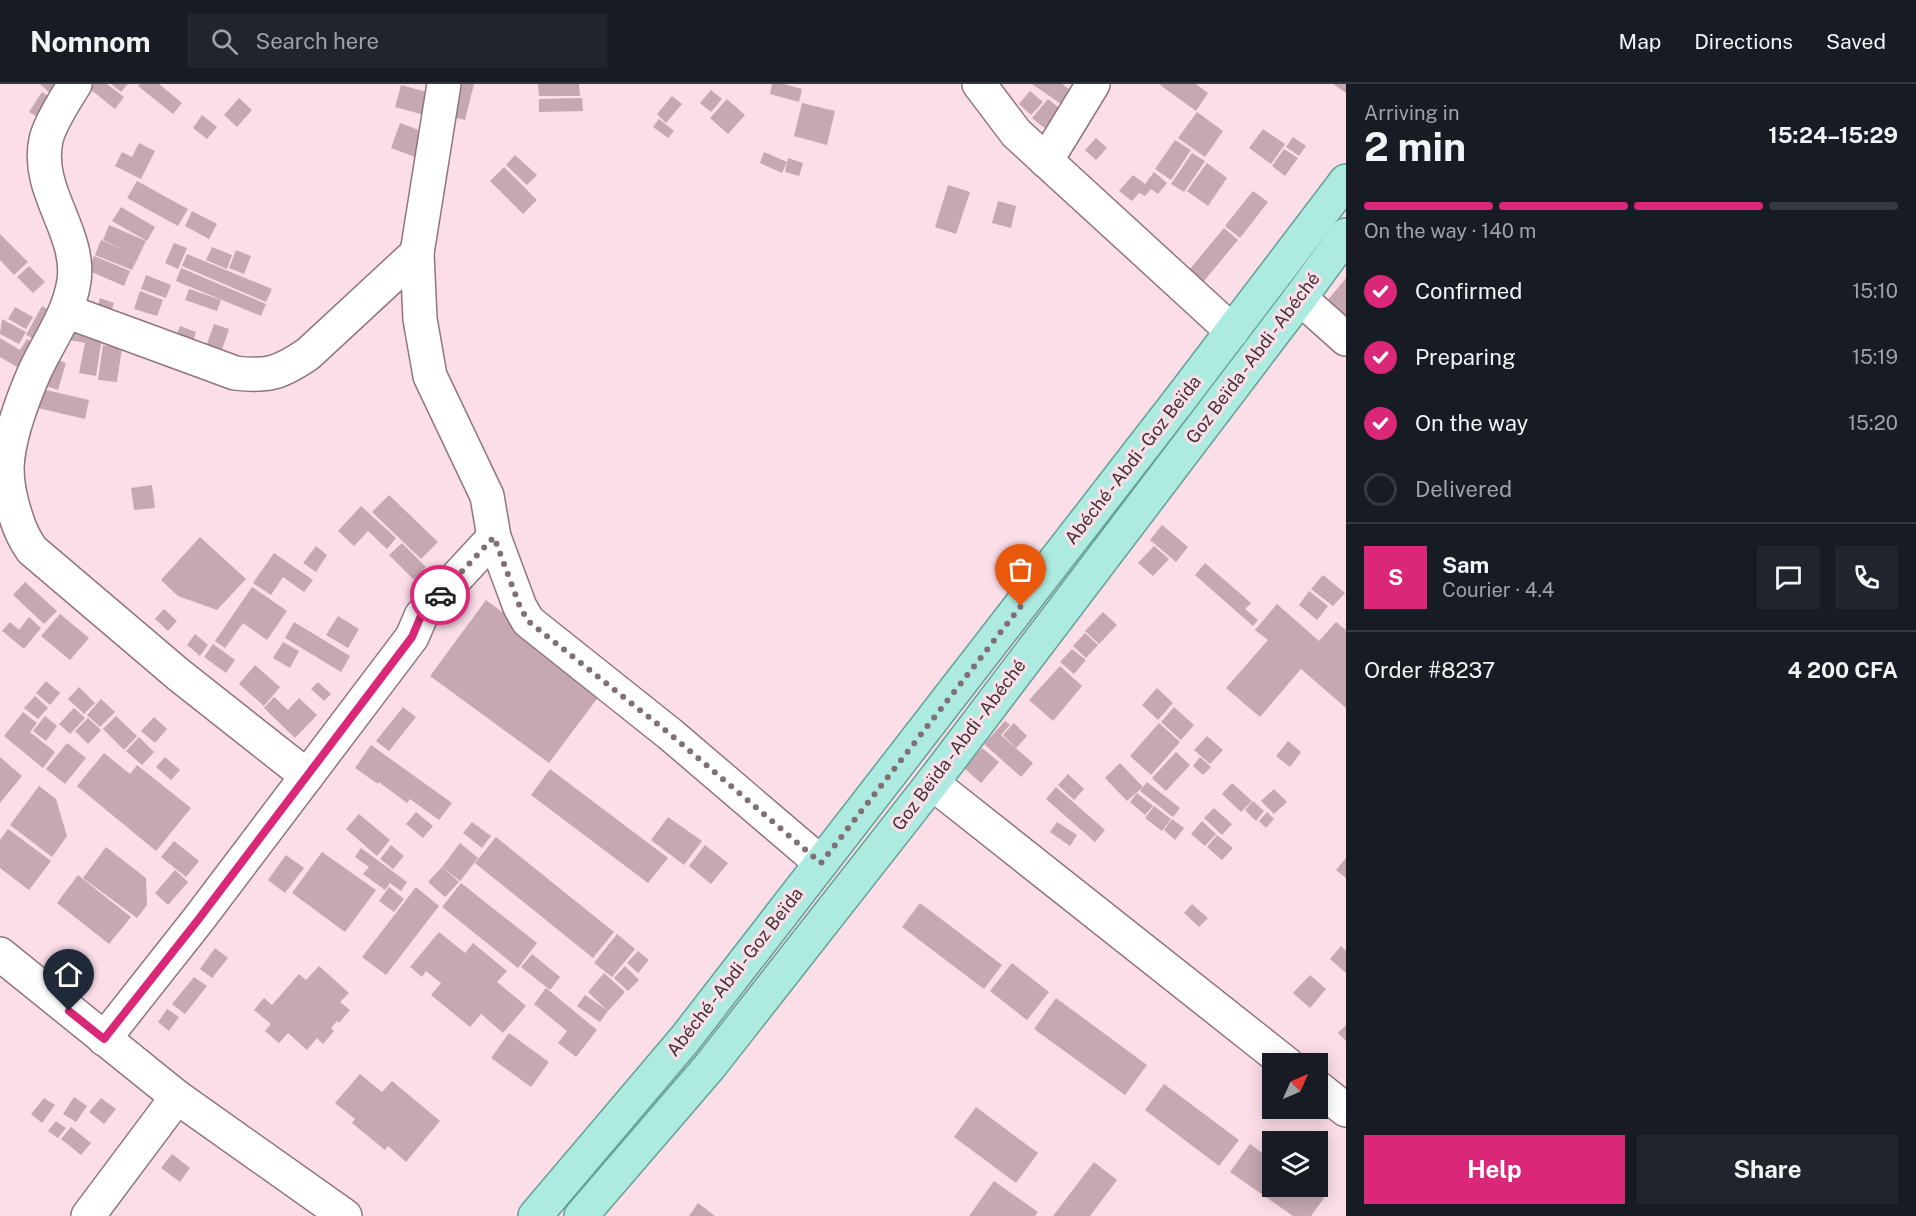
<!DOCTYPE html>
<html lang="en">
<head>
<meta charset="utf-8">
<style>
  body { margin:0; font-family:"Public Sans",sans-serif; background:#20242c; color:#f1f3f6; height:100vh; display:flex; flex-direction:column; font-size:22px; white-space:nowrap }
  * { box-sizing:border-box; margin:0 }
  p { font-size:20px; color:#9ea1a6 }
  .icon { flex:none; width:33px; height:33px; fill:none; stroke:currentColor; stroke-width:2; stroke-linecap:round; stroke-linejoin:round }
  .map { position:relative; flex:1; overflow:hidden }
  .drawer { display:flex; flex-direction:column; background:#171b24; width:570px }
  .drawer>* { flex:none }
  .needle { width:39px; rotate:45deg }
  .controls { position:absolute; left:1262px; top:969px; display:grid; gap:12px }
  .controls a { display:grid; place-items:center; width:66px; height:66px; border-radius:0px; background:#171b24; box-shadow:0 3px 15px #0003; font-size:30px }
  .pin { position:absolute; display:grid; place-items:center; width:51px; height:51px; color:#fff; margin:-62px -26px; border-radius:50% 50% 50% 0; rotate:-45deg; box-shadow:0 0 6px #0007 }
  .pin .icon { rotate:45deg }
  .courier { position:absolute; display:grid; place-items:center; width:60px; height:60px; margin:-30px; border:4px solid #db2777; border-radius:50%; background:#fff; color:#222; box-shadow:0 2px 8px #0007 }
  .headline em { font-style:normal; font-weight:700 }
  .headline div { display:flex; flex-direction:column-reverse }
  .headline { display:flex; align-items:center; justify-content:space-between; height:102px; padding:0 18px }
  h1 { font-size:39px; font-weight:700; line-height:45px }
  .bar { display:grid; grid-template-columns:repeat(4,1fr); gap:9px 6px; align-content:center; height:72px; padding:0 18px }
  .bar i { height:8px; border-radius:4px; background:#363941 }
  .bar .selected { background:#db2777 }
  .bar p { grid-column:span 4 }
  .line { display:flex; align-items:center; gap:15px; padding:0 18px; border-top:2px solid #363941 }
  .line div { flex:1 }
  .round { display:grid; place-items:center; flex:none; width:63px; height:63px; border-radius:0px; background:#20242c }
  ol { padding:0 18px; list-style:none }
  li { display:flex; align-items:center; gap:18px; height:66px }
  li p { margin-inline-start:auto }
  li .icon { padding:6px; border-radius:50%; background:#db2777; color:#fff; stroke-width:4 }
  li:last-child { color:#9ea1a6 }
  li i { width:33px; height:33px; border:3px solid #363941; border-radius:50% }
  .action { display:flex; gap:12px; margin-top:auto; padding:12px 18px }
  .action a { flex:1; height:69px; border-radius:0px; background:#db2777; color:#fff; font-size:24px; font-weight:700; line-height:69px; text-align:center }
  .action a+a { background:#20242c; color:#f1f3f6 }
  header { display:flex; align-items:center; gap:36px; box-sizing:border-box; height:84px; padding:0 30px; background:#171b24; border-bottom:2px solid #363941 }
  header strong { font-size:28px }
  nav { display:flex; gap:33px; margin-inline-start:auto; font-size:21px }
  .search { width:420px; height:54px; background:#20242c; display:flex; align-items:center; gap:15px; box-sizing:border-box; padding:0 21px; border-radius:0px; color:#9ea1a6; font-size:22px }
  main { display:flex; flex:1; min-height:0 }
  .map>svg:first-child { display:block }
  .building { fill:#c5a8b2 }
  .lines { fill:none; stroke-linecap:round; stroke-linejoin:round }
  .minor-casing { stroke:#90757e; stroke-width:36 }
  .major-casing { stroke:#63a197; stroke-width:36 }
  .minor { stroke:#fff; stroke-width:33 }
  .major { stroke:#adeae0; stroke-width:33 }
  .done { stroke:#816f75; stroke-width:6; stroke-dasharray:0 10.8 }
  .route { stroke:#db2777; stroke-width:8 }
  .labels { text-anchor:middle; stroke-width:6; stroke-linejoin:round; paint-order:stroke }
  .street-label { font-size:18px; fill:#3f3337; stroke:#fcdee8 }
</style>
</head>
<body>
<header>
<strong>Nomnom</strong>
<div class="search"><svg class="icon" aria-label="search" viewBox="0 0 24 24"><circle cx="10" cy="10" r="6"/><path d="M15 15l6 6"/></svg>Search here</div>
<nav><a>Map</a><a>Directions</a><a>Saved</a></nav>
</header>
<main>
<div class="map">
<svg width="1346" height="1132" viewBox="0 0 1346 1132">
  <rect width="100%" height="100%" fill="#fcdee8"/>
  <g class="building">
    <path d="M40,0H63L53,12Z"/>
    <path d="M86,0H107L124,13L115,25L85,1Z"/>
    <path d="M111,0H128L121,8Z"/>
    <path d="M140,0H159L182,19L173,30L138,2Z"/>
    <path d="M456,0H474L465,36L448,32Z"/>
    <path d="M538,0H579L580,12H539Z"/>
    <path d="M772,0H784L802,5L799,18L770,10Z"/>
    <path d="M1032,0H1062L1073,8L1064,22Z"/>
    <path d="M1161,0H1196L1208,9L1196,27L1160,1Z"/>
    <path d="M1333,0H1346V9Z"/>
    <path d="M401,1L430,9L424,31L395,23Z"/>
    <path d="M711,6L722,15L711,28L700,19Z"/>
    <path d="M1030,7L1043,18L1031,31L1019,20Z"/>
    <path d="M42,8L54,16L41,35L29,28Z"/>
    <path d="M672,12L682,20L666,39L657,30Z"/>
    <path d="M239,14L252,26L237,43L224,31Z"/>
    <path d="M582,14L583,27L539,28V15Z"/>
    <path d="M727,15L745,31L728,50L710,34Z"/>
    <path d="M1048,15L1064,28L1048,47L1032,34Z"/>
    <path d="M802,19L835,27L827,61L794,52Z"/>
    <path d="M1197,28L1223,47L1205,73L1178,54Z"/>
    <path d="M202,31L217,43L207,55L193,44Z"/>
    <path d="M659,35L674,47L668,54L653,43Z"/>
    <path d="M400,39L424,48L415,73L391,64Z"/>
    <path d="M1263,45L1285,60L1271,80L1249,64Z"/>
    <path d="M1293,53L1306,62L1299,72L1286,63Z"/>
    <path d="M1096,54L1107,64L1096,76L1085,66Z"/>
    <path d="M1175,56L1191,66L1171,96L1155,85Z"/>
    <path d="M139,59L155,67L141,95L115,82L122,68L132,73Z"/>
    <path d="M1284,65L1298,74L1285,92L1272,82Z"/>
    <path d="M764,68L787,78L782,89L760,79Z"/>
    <path d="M1192,69L1205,77L1184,108L1171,100Z"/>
    <path d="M515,71L537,91L527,101L506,81Z"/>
    <path d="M788,74L803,79L799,92L785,88Z"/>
    <path d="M1207,79L1227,94L1208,122L1187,107Z"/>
    <path d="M504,83L537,116L523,130L490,97Z"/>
    <path d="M1154,88L1167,99L1158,110L1151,105L1145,112L1139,109L1132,117L1119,107L1133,91L1145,100Z"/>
    <path d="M137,97L188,125L178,142L127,114Z"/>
    <path d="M948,101L970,108L956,150L935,143Z"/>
    <path d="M1253,107L1268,118L1240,154L1225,142Z"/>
    <path d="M998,117L1016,122L1011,144L992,139Z"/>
    <path d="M121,123L155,143L147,157L112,137Z"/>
    <path d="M192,127L217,140L209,155L185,142Z"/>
    <path d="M109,141L146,157L132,186L95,171L101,156L124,166L103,156Z"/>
    <path d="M1224,144L1238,156L1195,208L1180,197Z"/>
    <path d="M0,150L28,178L14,191L0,176Z"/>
    <path d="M174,159L187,164L178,185L165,179Z"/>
    <path d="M212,163L232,171L227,185L206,176Z"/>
    <path d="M236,166L251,172L244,190L229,184Z"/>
    <path d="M187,170L272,205L266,218L182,182Z"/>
    <path d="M94,172L130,187L124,202L87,186Z"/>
    <path d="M29,182L45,198L33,209L17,193Z"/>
    <path d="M181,184L266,220L261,232L176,197Z"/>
    <path d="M146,191L171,201L166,214L141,205Z"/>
    <path d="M1346,194V233L1327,217Z"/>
    <path d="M189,205L221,216L217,227L185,216Z"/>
    <path d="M140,207L163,216L157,232L134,225Z"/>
    <path d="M100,214L114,219L110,230L97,224Z"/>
    <path d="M42,222L56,230L40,258L26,251Z"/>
    <path d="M15,223L33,233L26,245L8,235Z"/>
    <path d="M2,235L26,248L19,260L0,250Z"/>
    <path d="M214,240L229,245L222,266L207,260Z"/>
    <path d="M66,241L103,247L96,292L79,289L85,259L64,255Z"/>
    <path d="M180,242L196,248L193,257L176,252Z"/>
    <path d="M0,254L20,266L27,255L38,262L24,287L0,273Z"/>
    <path d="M103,261L122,264L117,298L98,296Z"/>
    <path d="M51,274L66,279L58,306L43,301Z"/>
    <path d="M42,305L89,316L85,335L38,324Z"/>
    <path d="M152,401L155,424L134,426L131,404Z"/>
    <path d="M389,411L438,458L421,475L372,428Z"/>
    <path d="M361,422L396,454L387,465L368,447L354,462L338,447Z"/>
    <path d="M1162,441L1188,463L1176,478L1150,456Z"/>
    <path d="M200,453L246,495L217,526L178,512L161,496Z"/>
    <path d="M402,459L426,483L413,495L389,471Z"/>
    <path d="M316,462L327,471L316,488L303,479Z"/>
    <path d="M1154,462L1169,475L1153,492L1138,479Z"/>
    <path d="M274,469L313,496L304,508L283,493L271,511L253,499Z"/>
    <path d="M1205,479L1251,519L1245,525L1258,536L1253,542L1195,491Z"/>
    <path d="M1323,491L1345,509L1333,522L1311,505Z"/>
    <path d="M25,498L57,527L44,540L13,511Z"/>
    <path d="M252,503L287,527L267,556L243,539L225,564L215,557Z"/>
    <path d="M1309,507L1328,522L1317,536L1299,521Z"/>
    <path d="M486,516L605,604L549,679L430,592Z"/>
    <path d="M1277,520L1319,557L1336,538L1346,546V624L1301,585L1260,633L1226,604L1268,556L1255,546Z"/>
    <path d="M164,525L177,537L168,547L155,535Z"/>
    <path d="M1103,528L1117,541L1099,560L1085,547Z"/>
    <path d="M60,530L89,554L70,576L41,552Z"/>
    <path d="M338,532L359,545L348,564L326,551Z"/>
    <path d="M29,533L41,544L24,565L2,547L10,538L19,546Z"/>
    <path d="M294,538L350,572L341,588L285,554Z"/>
    <path d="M1085,549L1098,561L1086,574L1073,562Z"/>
    <path d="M195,550L208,561L200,572L187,561Z"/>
    <path d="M283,558L299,567L290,584L273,574Z"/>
    <path d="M213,560L235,576L226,589L204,573Z"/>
    <path d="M1072,565L1086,576L1074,590L1060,578Z"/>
    <path d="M255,581L280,603L264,622L239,600Z"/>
    <path d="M1060,582L1082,602L1053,637L1029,616Z"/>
    <path d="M46,597L60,609L50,621L36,609Z"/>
    <path d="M318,598L331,610L324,617L311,605Z"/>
    <path d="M79,603L95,619L84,630L68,615Z"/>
    <path d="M1157,604L1173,619L1158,636L1142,621Z"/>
    <path d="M35,612L48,624L38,635L24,624Z"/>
    <path d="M274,613L288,626L299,614L317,631L295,654L264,624Z"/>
    <path d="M101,615L115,628L100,643L87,631Z"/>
    <path d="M403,623L416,633L389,667L376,657Z"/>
    <path d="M1174,623L1194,641L1181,656L1161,638Z"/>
    <path d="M74,624L85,634L70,650L59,640Z"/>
    <path d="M23,628L37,639L30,648L55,668L43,684L4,652Z"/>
    <path d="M45,632L57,642L46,657L33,647Z"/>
    <path d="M116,632L137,652L124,666L103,645Z"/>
    <path d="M154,633L167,645L155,659L141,647Z"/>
    <path d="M88,634L101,646L88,660L75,647Z"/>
    <path d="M1005,637L1010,641L1001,651L1033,679L1021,693L984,660Z"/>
    <path d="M1014,639L1027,652L1016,664L1003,651Z"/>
    <path d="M1159,639L1180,658L1151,691L1130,672Z"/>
    <path d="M1207,652L1223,666L1210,680L1194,666Z"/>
    <path d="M139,653L154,668L142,681L126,667Z"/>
    <path d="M1288,657L1301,668L1290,683L1276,672Z"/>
    <path d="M67,659L86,674L65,700L46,685Z"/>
    <path d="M371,661L452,719L439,736L410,715L407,719L379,698L378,700L355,684Z"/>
    <path d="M982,664L999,678L981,699L964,684Z"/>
    <path d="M1176,668L1190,681L1166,707L1152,694Z"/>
    <path d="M104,669L130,690L137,681L191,724L156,767L77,702Z"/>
    <path d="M0,673L22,692L0,719Z"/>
    <path d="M165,673L180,686L171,696L156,683Z"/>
    <path d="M1200,673L1211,683L1203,691L1193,682Z"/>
    <path d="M1120,679L1143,703L1127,717L1105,694Z"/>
    <path d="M550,685L668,774L648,799L531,711Z"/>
    <path d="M1068,690L1084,705L1074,716L1058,701Z"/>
    <path d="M1147,698L1180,724L1173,733L1140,707Z"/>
    <path d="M1232,699L1252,717L1241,728L1222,710Z"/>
    <path d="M39,702L56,715L67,752L52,773L10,741Z"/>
    <path d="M1056,703L1105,746L1095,758L1046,715Z"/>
    <path d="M1274,705L1287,718L1274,730L1261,717Z"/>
    <path d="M1137,709L1153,722L1145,731L1130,718Z"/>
    <path d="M1253,717L1264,727L1256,737L1245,726Z"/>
    <path d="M1154,722L1171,735L1162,747L1145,734Z"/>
    <path d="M1214,724L1232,740L1222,751L1204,734Z"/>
    <path d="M416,728L433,742L423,754L406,740Z"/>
    <path d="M1267,728L1274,735L1266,744L1259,737Z"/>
    <path d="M359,730L390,756L377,772L346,745Z"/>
    <path d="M668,733L702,757L684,781L651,756Z"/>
    <path d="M1172,735L1184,744L1175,756L1164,746Z"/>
    <path d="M1202,737L1216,750L1205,762L1191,750Z"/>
    <path d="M472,738L491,752L482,764L463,749Z"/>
    <path d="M1057,738L1077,751L1070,762L1050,748Z"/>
    <path d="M8,745L51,777L29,806L0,784V756Z"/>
    <path d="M1217,751L1233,764L1222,776L1207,763Z"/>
    <path d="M496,753L614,848L593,874L475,779Z"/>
    <path d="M174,757L199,777L186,793L161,773Z"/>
    <path d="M460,759L478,774L460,797L442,783Z"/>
    <path d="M391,761L404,772L393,785L380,775Z"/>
    <path d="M705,761L728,779L711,800L689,782Z"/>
    <path d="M106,763L146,794L147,821L137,834L83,794Z"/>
    <path d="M361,764L407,798L401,807L390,799L385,806L363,790L369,783L355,773Z"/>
    <path d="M322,768L376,806L345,848L292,809Z"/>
    <path d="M286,771L304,784L285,809L268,796Z"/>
    <path d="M1346,774V794L1336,786Z"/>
    <path d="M442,783L459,798L445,813L428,798Z"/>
    <path d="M175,786L188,798L168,821L155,809Z"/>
    <path d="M78,791L131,833L109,860L57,819Z"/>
    <path d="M461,799L537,859L518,884L442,823Z"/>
    <path d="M389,803L404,815L394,828L379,817Z"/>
    <path d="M416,803L439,822L386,891L362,873Z"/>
    <path d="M920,819L1002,881L984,905L902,843Z"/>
    <path d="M1192,820L1208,834L1199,843L1184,829Z"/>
    <path d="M439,848L465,869L473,859L507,887L497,898L526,922L503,949L481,930L470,943L431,911L441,899L426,887L422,893L410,883Z"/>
    <path d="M617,850L635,865L612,893L594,879Z"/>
    <path d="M1341,862L1346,867V889L1330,875Z"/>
    <path d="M215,864L228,874L212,894L200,885Z"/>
    <path d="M638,867L649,876L638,889L627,879Z"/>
    <path d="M532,870L560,893L550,906L521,883Z"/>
    <path d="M1012,879L1049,908L1027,936L990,907Z"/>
    <path d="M319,882L349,909L340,918L350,926L339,939L337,937L331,944L334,947L323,960L317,954L307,966L288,949L279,959L265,947L271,940L254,926L264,914L272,921L299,890L306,896Z"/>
    <path d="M625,882L639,896L628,907L614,894Z"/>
    <path d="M604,889L625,908L608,927L588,908Z"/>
    <path d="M1310,891L1326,905L1310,924L1293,909Z"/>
    <path d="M194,893L207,902L185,930L172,920Z"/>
    <path d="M546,904L597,946L576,973L558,959L567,947L534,920Z"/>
    <path d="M585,911L608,927L600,938L577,922Z"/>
    <path d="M1056,914L1147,981L1125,1011L1034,945Z"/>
    <path d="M167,925L179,933L169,947L158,938Z"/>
    <path d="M1346,941V957L1338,949Z"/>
    <path d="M509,949L549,978L531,1003L491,974Z"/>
    <path d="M360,990L382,1008L392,997L440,1037L406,1078L388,1062L385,1066L352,1039L355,1035L335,1019Z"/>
    <path d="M1164,1000L1239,1056L1219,1082L1145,1026Z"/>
    <path d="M74,1013L87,1022L76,1038L63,1030Z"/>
    <path d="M44,1014L55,1021L42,1039L31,1030Z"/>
    <path d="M101,1014L116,1025L104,1040L89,1028Z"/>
    <path d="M976,1023L1038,1069L1016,1099L954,1053Z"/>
    <path d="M56,1037L66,1044L58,1054L48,1047Z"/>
    <path d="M71,1043L91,1059L81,1071L61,1055Z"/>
    <path d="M1250,1060L1272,1076V1102H1309L1324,1114L1311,1132H1293L1230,1088Z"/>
    <path d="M172,1070L190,1084L180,1098L161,1084Z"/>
    <path d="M1094,1078L1117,1096L1090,1132H1053Z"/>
    <path d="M994,1097L1038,1128L1035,1132H969Z"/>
    <path d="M698,1119L715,1132H689Z"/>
  </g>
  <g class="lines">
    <g class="minor-casing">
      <g id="minor">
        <path d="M75,0C66,14 49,41 46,56C35,107 81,148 74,197C69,231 48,258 34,289C22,317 8,353 7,384C7,401 11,418 16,433C20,446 24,455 32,466L179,591L307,692"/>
        <path d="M444,0L417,169L420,235L430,292L487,412L494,453L520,523L528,537L670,650L821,779"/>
        <path d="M979,0L1016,49L1232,247"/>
        <path d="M1046,77L1093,0"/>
        <path d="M1300,214L1346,255"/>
        <path d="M66,227L235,289C268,293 280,289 308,270L417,169"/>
        <path d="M932,699L1287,980"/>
        <path d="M0,870L177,1013L345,1132"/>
        <path d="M104,955L198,836L412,553L421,532L494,453"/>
        <path d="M1317,1003L1346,1026"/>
        <path d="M88,1132L177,1013"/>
      </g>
    </g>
    <g class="major-casing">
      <g id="major">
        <path d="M535,1132L685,955L1181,314L1346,97"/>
        <path d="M581,1132L710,982L932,699L1300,214L1346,151"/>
      </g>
    </g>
    <use href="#minor" class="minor"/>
    <use href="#major" class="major"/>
  </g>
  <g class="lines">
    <path class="done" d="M440,511L494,453L520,523L528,537L670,650L821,779L1021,522"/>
    <path class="route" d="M69,927L104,955L198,836L412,553L421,532L440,511"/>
  </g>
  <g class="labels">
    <g class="street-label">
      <text transform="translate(1253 274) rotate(-53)" y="6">Goz Beïda - Abdi - Abéché</text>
      <text transform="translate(1133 376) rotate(-52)" y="6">Abéché - Abdi - Goz Beïda</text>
      <text transform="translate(959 661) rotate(-53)" y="6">Goz Beïda - Abdi - Abéché</text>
      <text transform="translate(735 888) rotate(-52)" y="6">Abéché - Abdi - Goz Beïda</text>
    </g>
  </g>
</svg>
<div class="controls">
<a><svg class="needle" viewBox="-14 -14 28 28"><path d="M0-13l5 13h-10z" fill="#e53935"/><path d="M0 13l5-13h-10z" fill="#9ea1a6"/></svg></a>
<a><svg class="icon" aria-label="layers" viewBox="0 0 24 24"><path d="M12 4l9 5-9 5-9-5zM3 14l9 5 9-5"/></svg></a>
</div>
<div class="pin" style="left:1021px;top:522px;background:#ea580c"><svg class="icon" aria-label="bag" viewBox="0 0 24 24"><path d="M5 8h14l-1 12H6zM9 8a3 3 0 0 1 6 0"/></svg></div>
<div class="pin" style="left:69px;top:927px;background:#1f2937"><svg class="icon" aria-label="home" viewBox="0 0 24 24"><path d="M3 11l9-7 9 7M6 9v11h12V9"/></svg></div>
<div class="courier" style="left:440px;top:511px"><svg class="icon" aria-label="car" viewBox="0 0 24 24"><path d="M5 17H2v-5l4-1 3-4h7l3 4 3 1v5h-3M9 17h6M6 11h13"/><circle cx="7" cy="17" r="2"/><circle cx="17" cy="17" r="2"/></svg></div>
</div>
<section class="drawer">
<div class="headline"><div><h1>2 min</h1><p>Arriving in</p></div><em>15:24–15:29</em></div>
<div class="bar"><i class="selected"></i><i class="selected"></i><i class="selected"></i><i></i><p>On the way · 140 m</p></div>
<ol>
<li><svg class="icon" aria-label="check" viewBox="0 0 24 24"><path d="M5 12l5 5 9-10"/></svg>Confirmed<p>15:10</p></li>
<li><svg class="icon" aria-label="check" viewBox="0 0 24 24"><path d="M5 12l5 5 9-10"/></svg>Preparing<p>15:19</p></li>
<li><svg class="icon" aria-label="check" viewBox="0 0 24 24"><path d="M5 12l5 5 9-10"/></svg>On the way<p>15:20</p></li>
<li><i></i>Delivered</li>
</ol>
<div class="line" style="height:108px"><b class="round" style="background:#db2777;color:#fff">S</b><div><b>Sam</b><p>Courier · 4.4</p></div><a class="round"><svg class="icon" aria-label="chat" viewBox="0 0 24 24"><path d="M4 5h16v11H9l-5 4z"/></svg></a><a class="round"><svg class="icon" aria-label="phone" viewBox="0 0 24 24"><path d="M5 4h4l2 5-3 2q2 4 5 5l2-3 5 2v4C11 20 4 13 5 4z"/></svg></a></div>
<div class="line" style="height:78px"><div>Order #8237</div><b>4 200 CFA</b></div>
<div class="action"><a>Help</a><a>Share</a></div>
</section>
</main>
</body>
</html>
